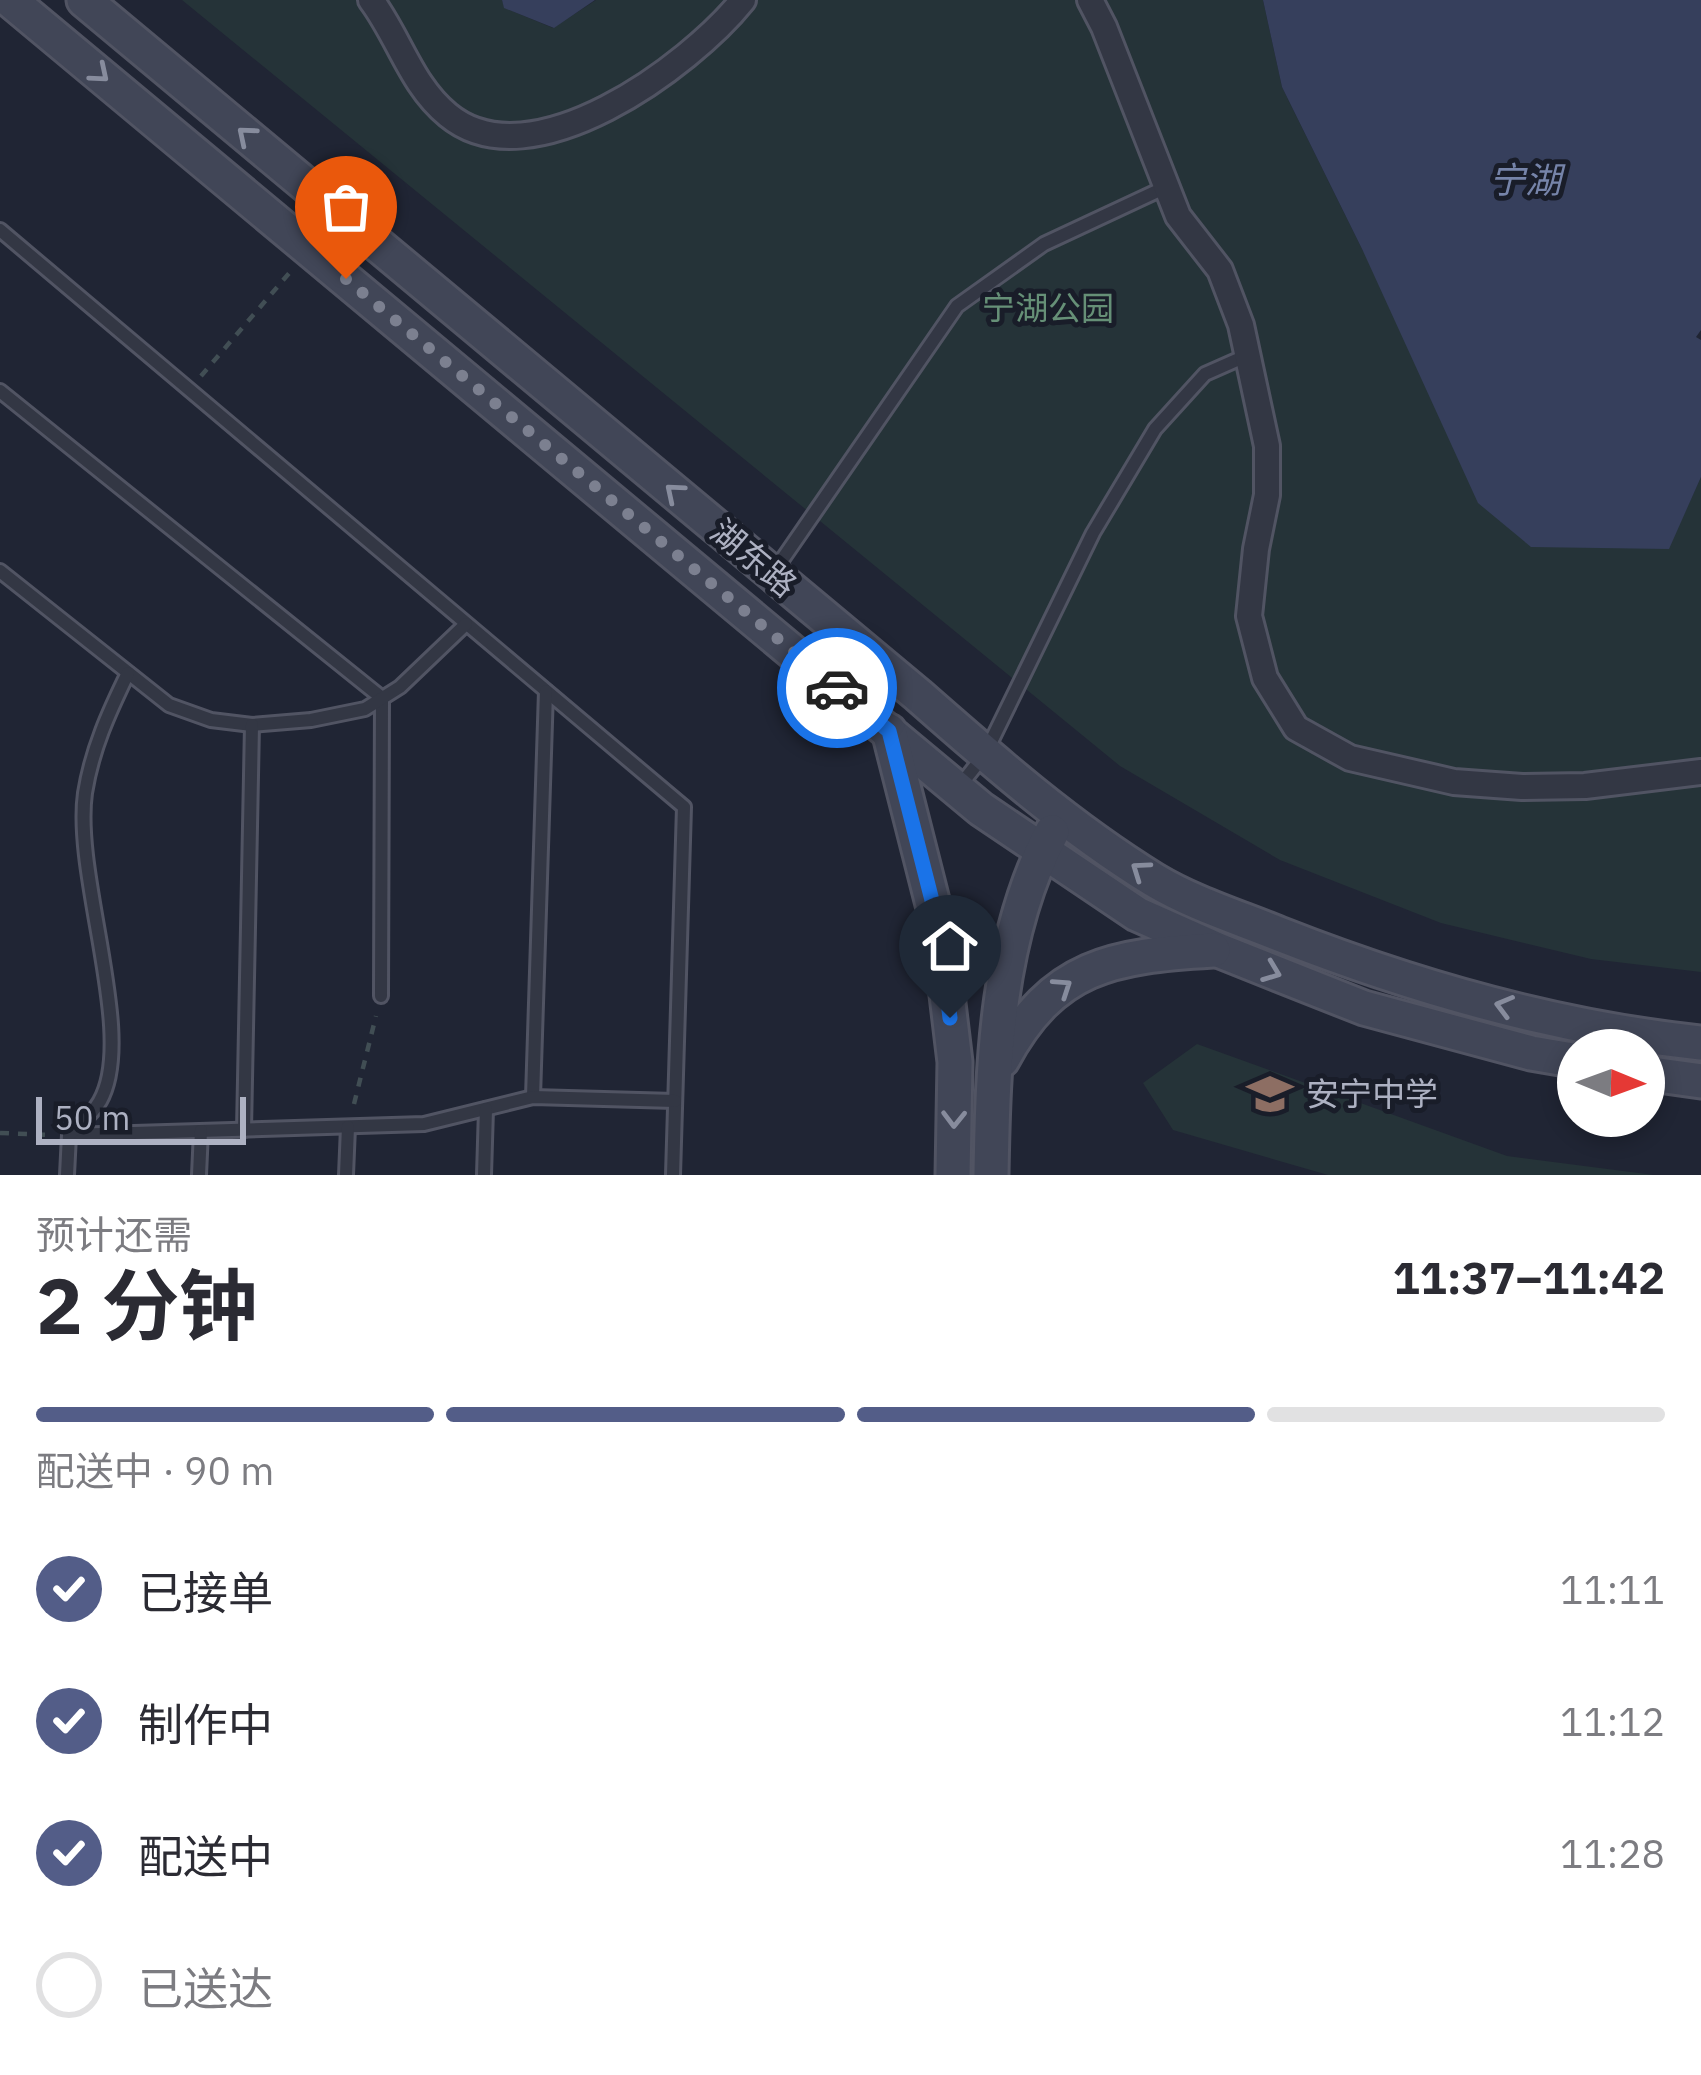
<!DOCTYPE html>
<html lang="zh">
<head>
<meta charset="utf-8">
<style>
  body { margin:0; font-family:"IBM Plex Sans","Noto Sans SC",sans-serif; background:#f2f2f3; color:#2b2b33; height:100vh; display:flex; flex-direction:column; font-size:45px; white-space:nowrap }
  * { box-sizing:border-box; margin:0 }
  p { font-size:39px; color:#7c7c81 }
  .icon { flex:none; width:66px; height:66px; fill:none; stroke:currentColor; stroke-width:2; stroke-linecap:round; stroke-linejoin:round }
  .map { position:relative; height:1175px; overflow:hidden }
  .details { display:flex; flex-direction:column; background:#fff; flex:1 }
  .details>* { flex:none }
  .needle { width:78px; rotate:91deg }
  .controls { position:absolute; left:1557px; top:1029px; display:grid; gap:24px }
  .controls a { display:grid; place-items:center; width:108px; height:108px; border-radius:50%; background:#fff; box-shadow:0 6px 18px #0003; font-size:60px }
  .scale { position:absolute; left:36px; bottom:30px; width:210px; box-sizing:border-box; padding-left:12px; border:6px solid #adb1c2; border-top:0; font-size:33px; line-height:42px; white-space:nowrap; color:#adb1c2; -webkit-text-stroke:9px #191d29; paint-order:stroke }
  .pin { position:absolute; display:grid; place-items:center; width:102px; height:102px; color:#fff; margin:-123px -51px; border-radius:50% 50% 50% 0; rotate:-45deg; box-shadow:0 0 12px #0007 }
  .pin .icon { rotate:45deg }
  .courier { position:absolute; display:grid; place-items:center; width:120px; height:120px; margin:-60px; border:9px solid #1a73e8; border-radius:50%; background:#fff; color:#222; box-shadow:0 3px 15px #0007 }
  .head em { font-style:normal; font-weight:700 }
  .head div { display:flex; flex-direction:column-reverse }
  .head { display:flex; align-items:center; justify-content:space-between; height:204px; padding:0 36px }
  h1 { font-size:78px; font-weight:700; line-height:90px }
  .bar { display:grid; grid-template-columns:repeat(4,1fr); gap:18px 12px; align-content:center; height:144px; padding:0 36px }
  .bar i { height:15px; border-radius:9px; background:#e1e1e2 }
  .bar .selected { background:#535d88 }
  .bar p { grid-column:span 4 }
  ol { padding:0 36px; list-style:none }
  li { display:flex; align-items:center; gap:36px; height:132px }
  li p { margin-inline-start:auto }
  li .icon { padding:12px; border-radius:50%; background:#535d88; color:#fff; stroke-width:4 }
  li:last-child { color:#7c7c81 }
  li i { width:66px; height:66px; border:6px solid #e1e1e2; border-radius:50% }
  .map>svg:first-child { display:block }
  .green { fill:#253338 }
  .water { fill:#363f5c }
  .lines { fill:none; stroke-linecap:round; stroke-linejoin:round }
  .lane-casing { stroke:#515463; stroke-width:18 }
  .street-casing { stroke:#515463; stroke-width:30 }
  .secondary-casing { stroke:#515463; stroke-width:39 }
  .path { stroke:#414e54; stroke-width:4.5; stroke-dasharray:9 9; stroke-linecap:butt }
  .lane { stroke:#333744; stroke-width:12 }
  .street { stroke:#333744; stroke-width:24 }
  .secondary { stroke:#414657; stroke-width:33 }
  .oneway { stroke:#878c9d }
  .done { stroke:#7c8090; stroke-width:12; stroke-dasharray:0 21.6 }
  .route { stroke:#1a73e8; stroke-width:15 }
  .labels { text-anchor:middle; stroke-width:10; stroke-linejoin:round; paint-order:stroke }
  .park-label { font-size:33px; fill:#669077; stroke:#191d29 }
  .street-label { font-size:33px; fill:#adb1c2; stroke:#191d29 }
  .poi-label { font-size:33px; fill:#adb1c2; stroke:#191d29; text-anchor:start }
  .water-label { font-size:36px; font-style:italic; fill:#7684a9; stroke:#191d29 }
</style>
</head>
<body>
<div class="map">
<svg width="1701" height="1175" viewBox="0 0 1701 1175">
  <rect width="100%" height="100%" fill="#202534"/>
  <g class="green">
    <path d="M182,0H502L505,8L553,28L596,0H1263L1282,87L1363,251L1668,549L1701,477V972L1591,959L1441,923L1280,860L1120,766Z"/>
    <path d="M1197,1044L1507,1156L1654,1175H1328L1173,1130L1143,1083Z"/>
  </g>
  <g class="water">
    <path d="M502,0H595L554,28L504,8Z"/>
    <path d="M1263,0H1701V330L1696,337L1701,340V477L1669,549L1531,547L1478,503L1363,251L1282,87Z"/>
  </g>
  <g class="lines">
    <g class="lane-casing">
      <g id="lane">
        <path d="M0,230L684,807L673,1175"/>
        <path d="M0,391L382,698L381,996"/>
        <path d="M0,571L169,705L211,720L252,725L311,720L365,709L400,687L466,624"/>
        <path d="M773,573L957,306L1044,244L1166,187"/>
        <path d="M959,787L985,754L1093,533L1155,429L1205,374L1248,355"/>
        <path d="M533,1097L546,691"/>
        <path d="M244,1130L252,725"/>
        <path d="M69,1135L424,1124L533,1097L675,1101"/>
        <path d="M67,1175L69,1135C78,1125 93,1114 100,1101C137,1036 73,877 85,793C92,749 109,712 128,673"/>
        <path d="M199,1175L201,1131"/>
        <path d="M346,1175L348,1127"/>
        <path d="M484,1175L486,1109"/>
      </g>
    </g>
    <g class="street-casing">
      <g id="street">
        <path d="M371,0C399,37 411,85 448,115C531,184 690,66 743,0"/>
        <path d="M1090,0L1104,27L1178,216L1220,270L1241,325L1267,446V495L1256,549L1249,616L1265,678L1296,728L1350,758L1454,782L1522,787L1585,786L1701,772"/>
      </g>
    </g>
    <g class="secondary-casing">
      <g id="secondary">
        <path d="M10,0L981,809L1137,914L1218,950L1364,1008L1531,1053L1578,1061"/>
        <path d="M84,0L918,695C993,761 1068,827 1154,880C1192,903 1237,917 1279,934C1414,987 1556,1028 1701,1043"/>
        <path d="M889,731L939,928L955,1062L953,1175"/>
        <path d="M1002,1060C1053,965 1112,956 1213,950"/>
        <path d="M1644,1073L1701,1081"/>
        <path d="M991,1175C993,1060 997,936 1052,832"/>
      </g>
    </g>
    <g class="path">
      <path d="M201,376L291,271"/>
      <path d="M354,1104L376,1016"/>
      <path d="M0,1133L51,1135"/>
    </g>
    <use href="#lane" class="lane"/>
    <use href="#street" class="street"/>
    <use href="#secondary" class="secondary"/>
  </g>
  <defs><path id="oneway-chevron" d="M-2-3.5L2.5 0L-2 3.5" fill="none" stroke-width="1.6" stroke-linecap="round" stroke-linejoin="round" transform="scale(3)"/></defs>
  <g class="oneway">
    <use href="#oneway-chevron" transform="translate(100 74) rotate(40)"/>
    <use href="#oneway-chevron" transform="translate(246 135) rotate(-140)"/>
    <use href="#oneway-chevron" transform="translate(674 492) rotate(-140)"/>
    <use href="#oneway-chevron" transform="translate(1140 870) rotate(-145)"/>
    <use href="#oneway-chevron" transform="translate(1272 972) rotate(21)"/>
    <use href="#oneway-chevron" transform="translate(1063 987) rotate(-34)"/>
    <use href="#oneway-chevron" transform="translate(1504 1006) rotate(-165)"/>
    <use href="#oneway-chevron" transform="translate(954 1119) rotate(91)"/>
  </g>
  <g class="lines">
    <path class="done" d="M346,279L837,688"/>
    <path class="route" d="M837,688L889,731L939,928L950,1018"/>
  </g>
  <defs>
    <g id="school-bare" transform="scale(3.6)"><path d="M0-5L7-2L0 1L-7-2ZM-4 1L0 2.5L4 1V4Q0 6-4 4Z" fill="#8d6e63" stroke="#191d29" stroke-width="2.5" paint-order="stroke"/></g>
  </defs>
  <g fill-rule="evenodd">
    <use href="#school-bare" x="1270" y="1094"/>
  </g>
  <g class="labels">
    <g class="park-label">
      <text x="1048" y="320">宁湖公园</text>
    </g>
    <g class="street-label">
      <text transform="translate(754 558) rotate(40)" y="12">湖东路</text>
    </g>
    <g class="poi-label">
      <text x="1306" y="1106">安宁中学</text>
    </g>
    <g class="water-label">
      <text x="1525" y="193">宁湖</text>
    </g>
  </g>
</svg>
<div class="controls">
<a><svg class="needle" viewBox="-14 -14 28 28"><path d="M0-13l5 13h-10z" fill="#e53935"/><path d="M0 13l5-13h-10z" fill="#7c7c81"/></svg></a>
</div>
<div class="scale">50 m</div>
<div class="pin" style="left:346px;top:279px;background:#ea580c"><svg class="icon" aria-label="bag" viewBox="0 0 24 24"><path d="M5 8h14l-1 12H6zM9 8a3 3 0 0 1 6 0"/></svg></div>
<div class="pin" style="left:950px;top:1018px;background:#1f2937"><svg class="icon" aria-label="home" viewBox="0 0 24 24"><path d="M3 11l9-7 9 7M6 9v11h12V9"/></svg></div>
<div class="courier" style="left:837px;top:688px"><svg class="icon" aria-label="car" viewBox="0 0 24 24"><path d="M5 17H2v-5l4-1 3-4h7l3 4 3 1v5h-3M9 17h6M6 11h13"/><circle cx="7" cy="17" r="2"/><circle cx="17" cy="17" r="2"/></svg></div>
</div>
<section class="details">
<div class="head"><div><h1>2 分钟</h1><p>预计还需</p></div><em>11:37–11:42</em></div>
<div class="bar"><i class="selected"></i><i class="selected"></i><i class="selected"></i><i></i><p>配送中 · 90 m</p></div>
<ol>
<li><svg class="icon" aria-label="check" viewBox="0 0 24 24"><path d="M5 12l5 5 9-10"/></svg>已接单<p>11:11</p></li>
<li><svg class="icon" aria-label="check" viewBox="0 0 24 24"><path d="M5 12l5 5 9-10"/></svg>制作中<p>11:12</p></li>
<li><svg class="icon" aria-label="check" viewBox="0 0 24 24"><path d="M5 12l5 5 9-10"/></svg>配送中<p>11:28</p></li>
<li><i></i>已送达</li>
</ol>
</section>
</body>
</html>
